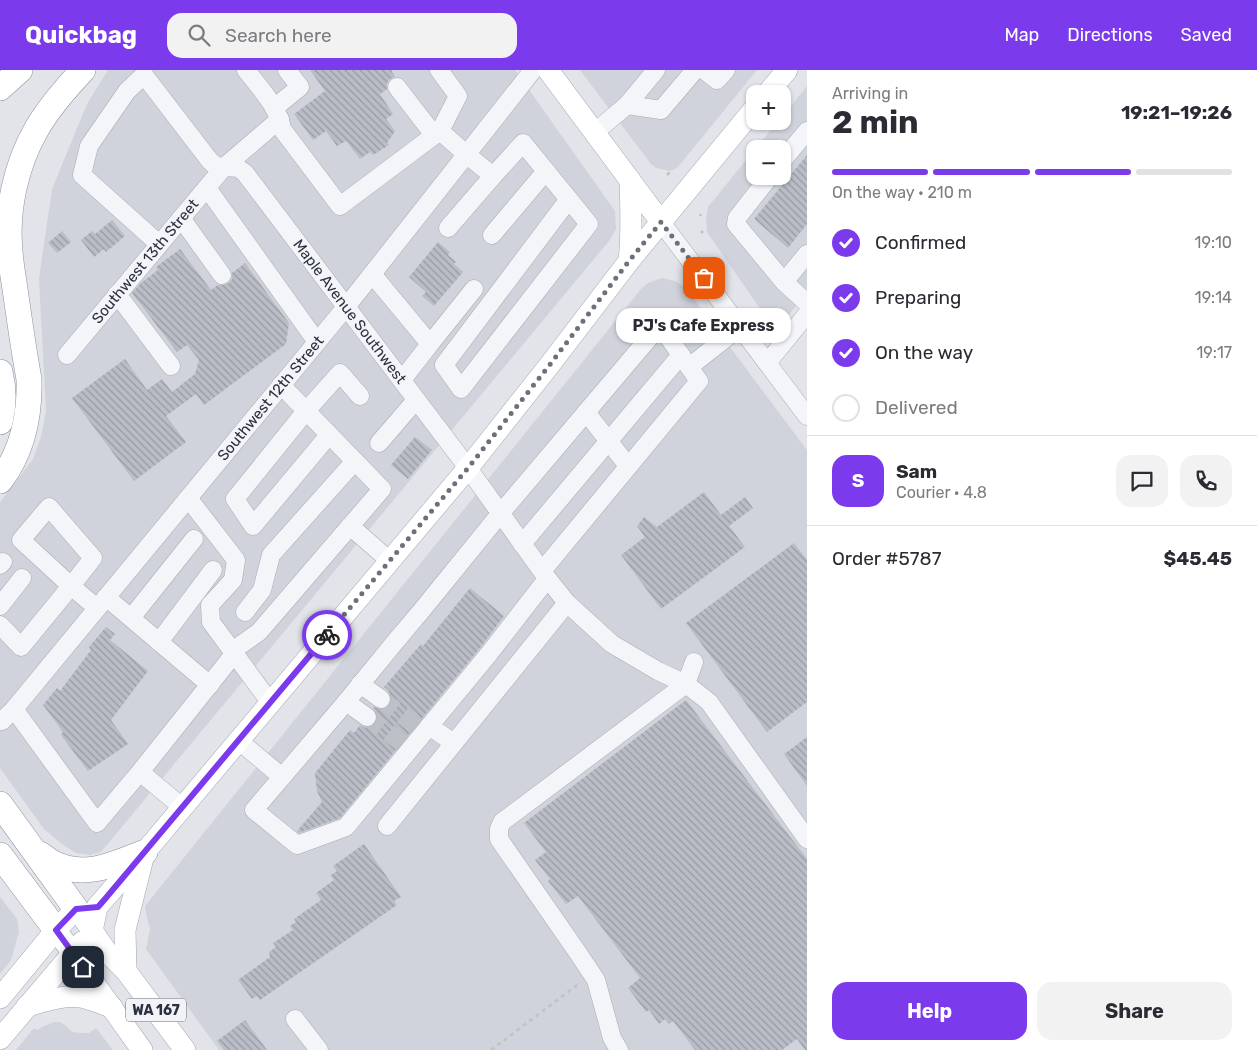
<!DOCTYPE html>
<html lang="en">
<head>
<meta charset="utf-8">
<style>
  body { margin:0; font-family:Rubik,sans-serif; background:#f2f2f3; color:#2b2b33; height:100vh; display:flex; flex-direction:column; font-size:19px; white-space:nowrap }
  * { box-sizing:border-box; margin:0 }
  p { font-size:16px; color:#7c7c81 }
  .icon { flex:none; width:28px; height:28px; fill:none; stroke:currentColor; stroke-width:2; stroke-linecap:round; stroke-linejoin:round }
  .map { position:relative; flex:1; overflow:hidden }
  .panel { display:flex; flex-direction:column; background:#fff; width:450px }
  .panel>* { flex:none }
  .fabs { position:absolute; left:746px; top:15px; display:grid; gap:10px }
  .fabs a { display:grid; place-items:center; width:45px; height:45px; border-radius:10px; background:#fff; box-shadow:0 1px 4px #0004; font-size:25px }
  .pin { position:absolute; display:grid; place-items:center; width:42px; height:42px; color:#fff; margin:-21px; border-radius:10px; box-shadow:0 2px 8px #0006 }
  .courier { position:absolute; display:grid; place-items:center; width:50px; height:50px; margin:-25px; border:4px solid #7c3aed; border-radius:50%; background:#fff; color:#222; box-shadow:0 1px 6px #0007 }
  .bubble { position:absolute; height:35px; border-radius:15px; background:#fff; box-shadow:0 1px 4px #0004; font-size:16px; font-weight:700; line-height:35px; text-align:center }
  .overview em { font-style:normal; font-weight:700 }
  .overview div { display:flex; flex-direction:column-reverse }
  .overview { display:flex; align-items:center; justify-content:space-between; height:85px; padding:0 25px }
  h1 { font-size:32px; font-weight:700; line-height:38px }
  .bar { display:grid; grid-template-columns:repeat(4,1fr); gap:8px 5px; align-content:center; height:60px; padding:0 25px }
  .bar i { height:6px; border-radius:4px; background:#e1e1e2 }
  .bar .on { background:#7c3aed }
  .bar p { grid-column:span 4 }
  .line { display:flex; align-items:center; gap:12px; padding:0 25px; border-top:1px solid #e1e1e2 }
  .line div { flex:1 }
  .round { display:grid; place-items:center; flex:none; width:52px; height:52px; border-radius:15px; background:#f2f2f3 }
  ol { padding:0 25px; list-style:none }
  li { display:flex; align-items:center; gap:15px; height:55px }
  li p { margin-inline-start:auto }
  li .icon { padding:5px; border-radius:50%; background:#7c3aed; color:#fff; stroke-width:4 }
  li:last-child { color:#7c7c81 }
  li i { width:28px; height:28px; border:2px solid #e1e1e2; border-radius:50% }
  .action { display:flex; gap:10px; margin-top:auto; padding:10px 25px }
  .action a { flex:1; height:58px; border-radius:15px; background:#7c3aed; color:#fff; font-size:20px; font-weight:700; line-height:58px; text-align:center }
  .action a+a { background:#f2f2f3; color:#2b2b33 }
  header { display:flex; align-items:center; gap:30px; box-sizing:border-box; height:70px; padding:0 25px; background:#7c3aed; color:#fff }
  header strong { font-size:24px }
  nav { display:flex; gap:28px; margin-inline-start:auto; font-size:18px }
  .search { width:350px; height:45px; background:#f2f2f3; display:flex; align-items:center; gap:12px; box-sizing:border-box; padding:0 18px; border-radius:15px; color:#7c7c81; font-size:19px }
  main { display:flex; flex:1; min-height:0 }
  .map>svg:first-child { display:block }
  .built { fill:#d0d3db }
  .building { fill:url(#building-back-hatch) }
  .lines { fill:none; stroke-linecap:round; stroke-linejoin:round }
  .minor-tunnel { stroke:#bdc0c7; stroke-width:18; stroke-dasharray:18 9; stroke-linecap:butt }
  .minor-casing { stroke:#a7abb3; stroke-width:19 }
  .major-casing { stroke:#a2a8b4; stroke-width:22 }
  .highway-casing { stroke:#8a919f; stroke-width:26 }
  .path { stroke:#c0c2c8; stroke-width:2.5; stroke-dasharray:4 4; stroke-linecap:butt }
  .minor { stroke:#f4f5f8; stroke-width:18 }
  .major { stroke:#fff; stroke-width:21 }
  .highway { stroke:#fff; stroke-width:25 }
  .done { stroke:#6b707b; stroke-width:5; stroke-dasharray:0 9 }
  .route { stroke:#7c3aed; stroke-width:6 }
  .labels { text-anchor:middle; stroke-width:5; stroke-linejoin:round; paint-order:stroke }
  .shield { fill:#f1f3f7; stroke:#666b77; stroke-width:1 }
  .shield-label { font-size:14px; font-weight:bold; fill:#2b3140 }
  .street-label { font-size:15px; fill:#2b3140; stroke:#f1f3f7 }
</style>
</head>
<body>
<header>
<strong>Quickbag</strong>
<div class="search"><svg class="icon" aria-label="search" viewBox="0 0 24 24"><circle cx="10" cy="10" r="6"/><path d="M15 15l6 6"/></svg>Search here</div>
<nav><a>Map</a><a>Directions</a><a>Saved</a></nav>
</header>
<main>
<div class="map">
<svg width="807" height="980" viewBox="0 0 807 980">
  <defs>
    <pattern id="building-back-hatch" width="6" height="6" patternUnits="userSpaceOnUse" patternTransform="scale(1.25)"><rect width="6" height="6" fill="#b9bdc6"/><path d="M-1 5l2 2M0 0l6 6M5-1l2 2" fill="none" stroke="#979aa2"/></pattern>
  </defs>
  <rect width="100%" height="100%" fill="#e2e4e9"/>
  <g class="built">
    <path d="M108,0H515L615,141L616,159L609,171L101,782L90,785L76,783L62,774L44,759L0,698V432L33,389L41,367L46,341L39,209L52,119L87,34Z"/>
    <path d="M580,0H757L677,98L670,101L656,98L651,94Z"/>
    <path d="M807,16V224L785,249L780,251L768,250L707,162L706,149L708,137L755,79V106H782V79H755L778,51H782L783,46Z"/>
    <path d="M662,208L675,211L685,217L807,380V980H219L146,879L150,859L147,848L145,836L641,219L648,213Z"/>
    <path d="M0,827L17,849L19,862L11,890L0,904Z"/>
    <path d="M54,952H60L66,956L72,962L81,963H89L96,958L113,980H16L34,958L38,960L42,957Z"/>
  </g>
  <g class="building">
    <path d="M310,0H391L395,7L390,9L387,13V19L380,24L393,44L386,49L395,61L387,73L389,75L373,85L370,82L360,89L346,71L337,76L326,61L313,70L294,44L325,21Z"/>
    <path d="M807,85V154L788,178L754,149Z"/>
    <path d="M112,150L125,166L106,182L104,179L94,187L81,170L92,161L95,164Z"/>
    <path d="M62,161L71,172L57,183L48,173Z"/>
    <path d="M438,172L450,182L448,185L456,192L454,194L463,202L434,236L422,226L426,222L409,207Z"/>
    <path d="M180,179L211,220L218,215H224L229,213L232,209V203L245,193L289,253L286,274L204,335L196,324L166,346L186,372L134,411L72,328L125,289L147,320L162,309L172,322L195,304L199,290L187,275L177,282L132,223L141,213L158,200L156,197Z"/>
    <path d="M415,367L432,380L408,409L391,395Z"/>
    <path d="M704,422L721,445L745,427L753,438L729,456L745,477L661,539L621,485L645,467L637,456L644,447L657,457Z"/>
    <path d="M794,473L807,490V632L767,662L686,553Z"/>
    <path d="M470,518L504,546L480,578L340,748L299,763L297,761L322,732L317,721L315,703L350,660L354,663L360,655L366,658L371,657L375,654L378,648L376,642L373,638L374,637L380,639H385L389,636L391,630L390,624L388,620L384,617L421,574L423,576Z"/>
    <path d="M106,557L115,564L110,570L148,601L111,650L128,674L88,701L61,665L63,662L43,635L57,618L60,621L91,580L89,577Z"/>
    <path d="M686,630L807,789V980H805L797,969L782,980H695L673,951L669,954L665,949L659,954L649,940L646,942L628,918L640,908L578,826L566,834L548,811L550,809L535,790L546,782L524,753Z"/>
    <path d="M807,667V716L784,684Z"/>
    <path d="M364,774L401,827L394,831L397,835L260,930L257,926L252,929L238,910L270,887L269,882L276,877L273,873L293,860L290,856L296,852L294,849L321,830L316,823L334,810L331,805L337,801L333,796Z"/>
    <path d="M245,950L267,980H224L217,971Z"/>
  </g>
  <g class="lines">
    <g class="minor-tunnel">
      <path d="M381,629L419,658"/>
      <path d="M367,647L405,675"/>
    </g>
    <g class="minor-casing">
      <g id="minor">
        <path d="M246,0C259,17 279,38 282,59L340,136L440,61L458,26L439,0"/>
        <path d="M704,0L717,10L726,0"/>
        <path d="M397,17L434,65"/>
        <path d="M627,35L656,0"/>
        <path d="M274,38L300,17L287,0"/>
        <path d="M440,61L466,84L493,106L523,73L589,154L461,319L444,295L569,129"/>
        <path d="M595,62L627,35L661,40L695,0"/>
        <path d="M782,91L807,61"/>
        <path d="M770,106L737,148L736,154L784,212L807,233"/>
        <path d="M207,118L317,272"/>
        <path d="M181,148L222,205"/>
        <path d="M661,152L807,346"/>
        <path d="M448,158L493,106"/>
        <path d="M492,165L546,101"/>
        <path id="s1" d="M159,174L82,105L89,76L127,21L144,5L210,91L216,96L238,98L245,103L468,398L544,504L567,533L612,574L658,601L686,614L709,632L807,769"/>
        <path d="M372,204L430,274L402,310"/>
        <path d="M784,212L807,184"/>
        <path d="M117,224L171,296"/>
        <path d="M430,274L474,219"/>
        <path id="s2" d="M67,285L224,97L280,49"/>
        <path d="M767,293L807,244"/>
        <path d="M586,342L628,396"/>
        <path d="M329,365L253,456L235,429L306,341L340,303L360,326"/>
        <path d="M379,373L416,330"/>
        <path d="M188,428L236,490L233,510L210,535L211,552L270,632"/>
        <path d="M49,437L93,488L71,516L21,470Z"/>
        <path d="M350,456L390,491"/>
        <path d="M522,474L681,285"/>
        <path d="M0,495L3,492"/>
        <path d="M542,501L699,311L689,297"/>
        <path d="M547,509L488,585L346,757L297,775L254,740L346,632L395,572L422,540L500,444L660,255L689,297L740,257"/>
        <path d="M106,527L210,615"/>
        <path d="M0,536L22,508"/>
        <path d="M245,542L262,520L271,485L355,391"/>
        <path d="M131,548L194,469"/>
        <path d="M0,555L21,577L71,516L97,538"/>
        <path d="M159,572L213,500"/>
        <path d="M232,581L259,562L382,419L281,315"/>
        <path d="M360,614L381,629"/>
        <path d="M346,632L367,647"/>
        <path d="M14,639L97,753L140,702L182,737"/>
        <path id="s3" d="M2,651L14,639L346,237L533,0"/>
        <path d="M429,656L454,673"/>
        <path d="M238,670L282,707"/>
        <path d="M140,702L234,584"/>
        <path d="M387,756L567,533"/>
        <path d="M295,949L319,980"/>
        <path d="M619,980L612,968L596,910L578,883L499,769V759L502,752L686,614L694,592"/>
      </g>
    </g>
    <g class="major-casing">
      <g id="major">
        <path d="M548,0L661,152"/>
        <path d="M767,24L787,0"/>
        <path d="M629,191C632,165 631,138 630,110"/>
        <path d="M84,849L107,882L126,901L185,980"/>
        <path d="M56,860L142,980"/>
        <path d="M92,861L97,837L145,782L468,398L548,297L629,191L755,38"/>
        <path d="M126,901L125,860L143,788"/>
        <path d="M0,928L56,860L76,839"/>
        <path d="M27,936C45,931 63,925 81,927C91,929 102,934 112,937"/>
        <path d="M0,969L82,872"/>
      </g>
    </g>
    <g class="highway-casing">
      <g id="highway">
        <path d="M0,18L20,0"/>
        <path d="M0,302C4,318 4,336 0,352"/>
        <path d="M0,411C23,381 30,346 29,309C24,282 20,254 16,226C14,211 11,196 10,181C6,140 16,95 36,60C49,37 66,18 83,0"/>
        <path d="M0,734L76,839"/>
        <path d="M40,784C44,787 48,790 53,793C85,809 115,794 145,782"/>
        <path d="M0,785L56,860"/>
      </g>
    </g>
    <g class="path">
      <path d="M667,105L669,103L670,105"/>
      <path d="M700,144L701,146"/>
      <path d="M701,163L703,161"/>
      <path d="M491,980L580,913"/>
    </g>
    <use href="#minor" class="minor"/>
    <use href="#major" class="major"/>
    <use href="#highway" class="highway"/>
  </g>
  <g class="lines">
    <path class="done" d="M327,565L468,398L548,297L629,191L661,152L704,208"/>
    <path class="route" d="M83,897L56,860L76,839L98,837L105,829L327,565"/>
  </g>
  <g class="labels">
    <rect class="shield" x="126" y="928.5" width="60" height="23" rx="4"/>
    <g class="shield-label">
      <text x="156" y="945">WA 167</text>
    </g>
    <g class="street-label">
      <text dy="5" stroke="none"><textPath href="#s2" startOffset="122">Southwest 13th Street</textPath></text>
      <text dy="5" stroke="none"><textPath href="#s1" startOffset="544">Maple Avenue Southwest</textPath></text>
      <text dy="5" stroke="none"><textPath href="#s3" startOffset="420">Southwest 12th Street</textPath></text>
    </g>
  </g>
</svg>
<div class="fabs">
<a>+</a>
<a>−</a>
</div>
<div class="pin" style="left:704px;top:208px;background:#ea580c"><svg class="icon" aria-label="bag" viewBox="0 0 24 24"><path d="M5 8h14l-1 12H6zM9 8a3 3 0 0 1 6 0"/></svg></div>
<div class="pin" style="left:83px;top:897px;background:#1f2937"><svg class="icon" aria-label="home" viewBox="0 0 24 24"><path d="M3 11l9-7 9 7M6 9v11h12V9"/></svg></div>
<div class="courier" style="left:327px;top:565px"><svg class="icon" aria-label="bike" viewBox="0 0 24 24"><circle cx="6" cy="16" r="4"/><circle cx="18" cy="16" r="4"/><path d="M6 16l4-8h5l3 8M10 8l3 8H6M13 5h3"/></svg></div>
<div class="bubble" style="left:616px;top:238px;width:175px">PJ's Cafe Express</div>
</div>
<section class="panel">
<div class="overview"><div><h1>2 min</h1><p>Arriving in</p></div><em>19:21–19:26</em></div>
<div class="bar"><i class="on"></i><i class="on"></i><i class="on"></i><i></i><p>On the way · 210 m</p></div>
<ol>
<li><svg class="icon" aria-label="check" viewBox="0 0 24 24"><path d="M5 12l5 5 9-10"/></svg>Confirmed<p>19:10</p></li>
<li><svg class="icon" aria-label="check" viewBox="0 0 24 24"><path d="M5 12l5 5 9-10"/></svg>Preparing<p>19:14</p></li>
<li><svg class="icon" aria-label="check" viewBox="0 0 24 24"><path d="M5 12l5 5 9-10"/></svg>On the way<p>19:17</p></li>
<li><i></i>Delivered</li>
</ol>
<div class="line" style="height:90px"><b class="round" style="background:#7c3aed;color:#fff">S</b><div><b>Sam</b><p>Courier · 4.8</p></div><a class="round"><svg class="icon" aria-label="chat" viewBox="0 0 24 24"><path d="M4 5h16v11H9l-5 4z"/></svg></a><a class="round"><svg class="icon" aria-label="phone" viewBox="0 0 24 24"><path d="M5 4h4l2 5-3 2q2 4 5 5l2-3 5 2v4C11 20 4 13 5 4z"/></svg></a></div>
<div class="line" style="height:65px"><div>Order #5787</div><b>$45.45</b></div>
<div class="action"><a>Help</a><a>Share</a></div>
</section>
</main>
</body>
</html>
